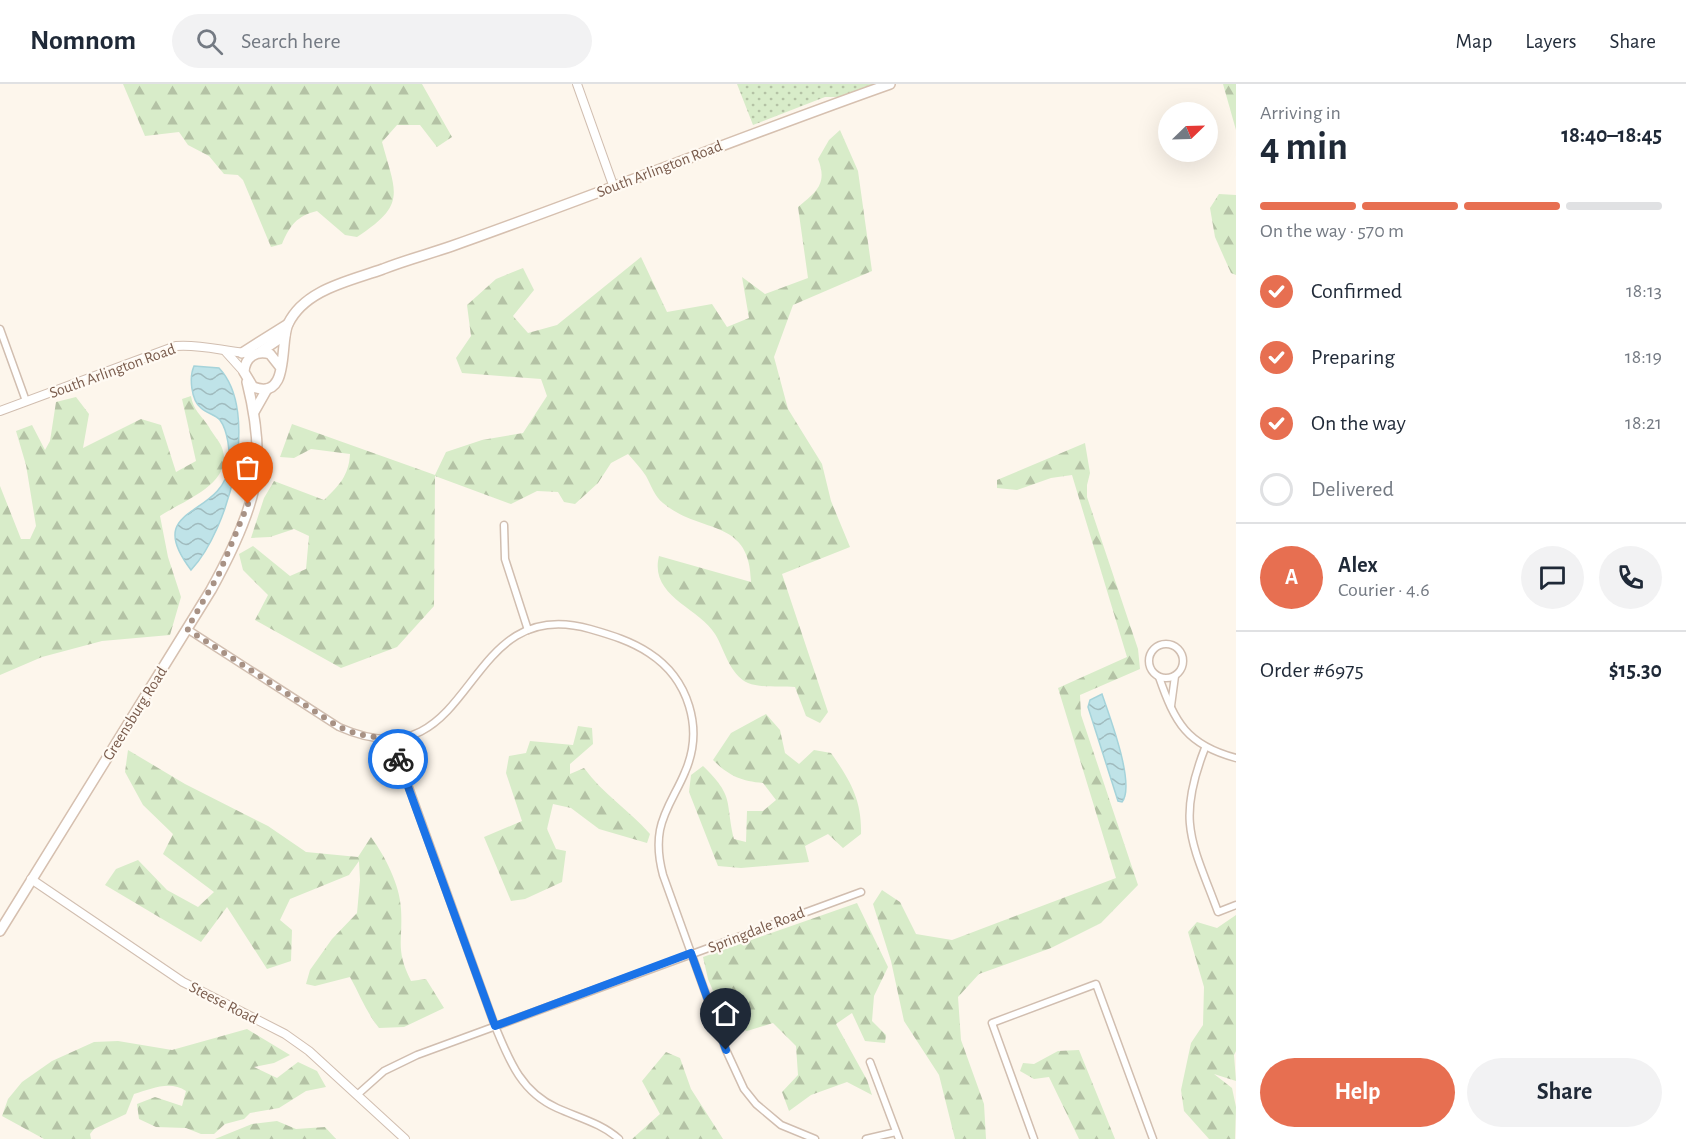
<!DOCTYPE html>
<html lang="en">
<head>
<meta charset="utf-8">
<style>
  body { margin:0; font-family:"Alegreya Sans",sans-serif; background:#f2f2f3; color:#1f2937; height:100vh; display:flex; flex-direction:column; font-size:22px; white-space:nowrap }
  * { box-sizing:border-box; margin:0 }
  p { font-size:20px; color:#747a83 }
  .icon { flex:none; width:33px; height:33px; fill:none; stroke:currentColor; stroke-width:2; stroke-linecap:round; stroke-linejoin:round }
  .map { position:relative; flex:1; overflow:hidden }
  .details { display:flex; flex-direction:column; background:#fff; width:450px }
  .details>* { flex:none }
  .needle { width:39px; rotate:67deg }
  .tools { position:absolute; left:1158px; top:18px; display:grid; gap:12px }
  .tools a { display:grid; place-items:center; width:60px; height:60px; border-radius:50%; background:#fff; box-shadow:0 6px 24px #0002; font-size:30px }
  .pin { position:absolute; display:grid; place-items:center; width:51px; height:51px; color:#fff; margin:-62px -26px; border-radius:50% 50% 50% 0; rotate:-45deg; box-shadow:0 0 6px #0007 }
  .pin .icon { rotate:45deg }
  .courier { position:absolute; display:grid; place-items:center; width:60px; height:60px; margin:-30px; border:4px solid #1a73e8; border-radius:50%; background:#fff; color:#222; box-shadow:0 2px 8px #0007 }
  .headline em { font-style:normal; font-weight:700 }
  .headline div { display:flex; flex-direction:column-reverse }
  .headline { display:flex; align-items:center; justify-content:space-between; height:102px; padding:0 24px }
  h1 { font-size:39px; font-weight:700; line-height:45px }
  .bar { display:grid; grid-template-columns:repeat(4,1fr); gap:9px 6px; align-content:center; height:72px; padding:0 24px }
  .bar i { height:8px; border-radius:4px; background:#e0e1e3 }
  .bar .on { background:#e76f51 }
  .bar p { grid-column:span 4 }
  .line { display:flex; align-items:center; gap:15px; padding:0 24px; border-top:2px solid #e0e1e3 }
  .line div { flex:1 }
  .round { display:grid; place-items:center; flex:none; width:63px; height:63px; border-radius:32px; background:#f2f2f3 }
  ol { padding:0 24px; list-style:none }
  li { display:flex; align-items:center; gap:18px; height:66px }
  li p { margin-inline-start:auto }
  li .icon { padding:6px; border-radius:50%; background:#e76f51; color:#fff; stroke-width:4 }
  li:last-child { color:#747a83 }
  li i { width:33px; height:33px; border:3px solid #e0e1e3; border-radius:50% }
  .primary-button { display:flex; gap:12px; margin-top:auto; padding:12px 24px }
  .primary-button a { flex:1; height:69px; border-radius:36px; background:#e76f51; color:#fff; font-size:24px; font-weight:700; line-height:69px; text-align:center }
  .primary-button a+a { background:#f2f2f3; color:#1f2937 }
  header { display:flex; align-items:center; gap:36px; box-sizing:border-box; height:84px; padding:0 30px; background:#fff; border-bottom:2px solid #e0e1e3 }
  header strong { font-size:28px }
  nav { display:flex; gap:33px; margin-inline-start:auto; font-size:21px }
  .search { width:420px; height:54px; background:#f2f2f3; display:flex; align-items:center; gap:15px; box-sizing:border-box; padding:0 21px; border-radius:33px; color:#747a83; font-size:22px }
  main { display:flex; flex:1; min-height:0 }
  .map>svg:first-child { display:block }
  .grass { fill:url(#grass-dots) }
  .forest { fill:url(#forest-firs) }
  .water { fill:url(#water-waves); stroke:#a5d3da; stroke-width:1.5 }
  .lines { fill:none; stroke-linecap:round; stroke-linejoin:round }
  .minor-casing { stroke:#d1beb0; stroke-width:9 }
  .tertiary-casing { stroke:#d1beb0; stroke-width:10 }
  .secondary-casing { stroke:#d6c0b0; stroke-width:12 }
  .minor { stroke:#fff; stroke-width:6 }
  .tertiary { stroke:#fff; stroke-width:8 }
  .secondary { stroke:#fff; stroke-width:9 }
  .done { stroke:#a89285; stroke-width:6; stroke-dasharray:0 10.8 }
  .route { stroke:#1a73e8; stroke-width:8 }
  .labels { text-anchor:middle; stroke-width:4.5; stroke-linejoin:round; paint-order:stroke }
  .street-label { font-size:16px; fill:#7a5c4d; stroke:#fffaf3 }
</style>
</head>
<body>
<header>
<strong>Nomnom</strong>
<div class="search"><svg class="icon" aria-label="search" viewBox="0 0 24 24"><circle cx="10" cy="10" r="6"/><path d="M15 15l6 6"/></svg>Search here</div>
<nav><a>Map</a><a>Layers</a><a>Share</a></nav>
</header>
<main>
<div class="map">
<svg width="1236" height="1055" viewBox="0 0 1236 1055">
  <defs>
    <pattern id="grass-dots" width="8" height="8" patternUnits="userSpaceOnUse" patternTransform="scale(1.5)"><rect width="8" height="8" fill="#d8ecc9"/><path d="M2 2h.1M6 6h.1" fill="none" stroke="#b4c2a5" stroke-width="1.8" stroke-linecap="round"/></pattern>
    <pattern id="forest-firs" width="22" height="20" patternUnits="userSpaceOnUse" patternTransform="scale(1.5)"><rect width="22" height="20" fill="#d8ecc9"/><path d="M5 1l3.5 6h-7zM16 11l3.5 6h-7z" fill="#b4c2a5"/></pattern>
    <pattern id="water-waves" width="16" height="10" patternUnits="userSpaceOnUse" patternTransform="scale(1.5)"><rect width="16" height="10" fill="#bfe3e8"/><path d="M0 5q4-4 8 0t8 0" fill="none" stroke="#a0bbbe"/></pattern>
  </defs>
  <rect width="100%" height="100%" fill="#fdf6ec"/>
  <path class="grass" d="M737,0H878L845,13H825L753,41Z"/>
  <g class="forest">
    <path d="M123,0H422L452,53L437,63L420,41H397L382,58C396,110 407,120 357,153L345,151L317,127C297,132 290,141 282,160L271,163L243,96L238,91L224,90L209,72L188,61L179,48L145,52Z"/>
    <path d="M1223,0H1236V46Z"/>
    <path d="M840,46L858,87L872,187L793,221L774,273L788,325L822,380L831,417L850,463L782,490L828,628L820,639L806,632L795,603C782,602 760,604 748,599C729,590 725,566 715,550C698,523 649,512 659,472L751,498C750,433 701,451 663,419C655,413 651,401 646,392C641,384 634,377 628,370L611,379L598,399L575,420L564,418L558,408L537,407L511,420L435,392L434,522L397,563L341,584L255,536L268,511L243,486L239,470L253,462L290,492L306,485L309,452L294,445L270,453L251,454L264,414L274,397L324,416C339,402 349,391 350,370L311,365L294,374L280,373L292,340L435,391L446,368L482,356L523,349L547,312L541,295L462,289L456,274L471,252L467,221L496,195L523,184L534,206L513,232L528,249L557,241L641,173L667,228L712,220L727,243L749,234L742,193L765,210L808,194L798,123C816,108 828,100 818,75L829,56Z"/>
    <path d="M1219,110L1236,111V191L1231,189L1215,153L1210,124Z"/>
    <path d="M191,312C193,326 201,331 209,343C213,351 221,358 223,367C232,400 183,417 160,432L168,473L181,513L170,551L102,557L42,573L0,591V402L21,455H30L36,442L26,381L16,347L32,341L45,366L50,357L56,318L76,313L89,330L83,364L141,335L161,341L176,388L196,377L182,315Z"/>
    <path d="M1085,359L1090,389L1087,401V413L1138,565L1140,585L1080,611L1081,631L1138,801L1101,839L1051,864L979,890L958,913L961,956L984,1020L986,1055H955L939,991L904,937L891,877L873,820L882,806L900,818L916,850L952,856L1116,794L1058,604L1127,573L1072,391L1051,394L1017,406L997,404V396Z"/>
    <path d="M766,630L780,646L785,669L799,680L814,666L831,669C850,696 862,716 861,750L843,764L828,750L805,762L809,778L741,784L718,782L689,708L691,691L703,682C735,713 725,717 734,755L746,758L747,727H763L776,716L763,699C741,697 729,692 713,676L731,649Z"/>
    <path d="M578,642L592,644L593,660L570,680V690L584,684C603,710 629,726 650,750L647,759L599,745L571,724L553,720L547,745L556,765L566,767L562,798L525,815L511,817L484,753L522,737L506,689L509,672L526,669L530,657L573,661Z"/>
    <path d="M128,666L185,700L268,742L306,768L358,773L371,753C385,772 400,801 401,825C403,858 395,865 411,897L426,895L444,924L404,943L379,944C366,928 360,911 350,893L315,902L306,900L310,886L332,855L357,829L360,796L359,777L349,791L290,815L280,836L292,846L291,877L267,885L227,823L201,858L105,801L116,785L138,776L167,806L198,823L214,808L163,770L173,750L143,721L125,688Z"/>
    <path d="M857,819L888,883L874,912L872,937L886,951L885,959L865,957L852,929L836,940L867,996L872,1011L847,998L811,1011L789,1027L782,1008L798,991L796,962L773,939L747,947L728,942L708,895L703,873Z"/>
    <path d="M1236,831V967L1234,971L1236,997L1214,990L1232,1004L1236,1023L1235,1055H1209L1184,1027L1181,1006L1191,959L1203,941L1204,903L1188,848L1197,838L1217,844Z"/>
    <path d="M247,945L290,971L274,979L254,983L277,994L298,978L317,987L326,1003L306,1007L279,1024L250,1029L244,1035L225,1040L214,1050H201L186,1044L156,1043L139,1035L137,1020L155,1013L182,1022L186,1007C170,996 151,1005 134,1010L126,1030L94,1045L90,1050L91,1055H44L2,1032L8,1015L22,998L52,977L94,958L118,957L172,966Z"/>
    <path d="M1079,966L1115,1055H1079L1049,993L1034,995L1020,987L1023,979L1034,980L1058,967Z"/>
    <path d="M666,968L680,974L691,1005L723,1055H632L660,1030L642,997Z"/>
    <path d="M277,1037L296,1045L325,1043L336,1055H215L252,1040Z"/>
  </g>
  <g class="water">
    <path d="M194,282L219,284C261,328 229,446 191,486C141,420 223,435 229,381C230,368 228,347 220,336C216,331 206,329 201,324C191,316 189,293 194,282Z"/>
    <path d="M1102,610C1109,631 1136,701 1122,718L1118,717L1088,623L1090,616Z"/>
  </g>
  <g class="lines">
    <g class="minor-casing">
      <g id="minor">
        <path d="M0,245L26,317"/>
        <path d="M504,441L505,475L528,546"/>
        <path d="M187,545L339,643C479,705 457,507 590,545C611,551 631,557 649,569C689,595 704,645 685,688C677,708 664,725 660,746C657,762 659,776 663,791L726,966L744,1005L756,1020L781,1041L815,1055"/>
        <circle cx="1166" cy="577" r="17"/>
        <path d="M1159,593C1175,639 1187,661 1236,674"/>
        <path d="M1171,622L1175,592"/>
        <path d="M392,656L495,942C509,976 521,1008 557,1024C579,1034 601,1039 619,1055"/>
        <path d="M1205,664C1176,738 1192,758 1218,828L1236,821"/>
        <path d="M870,978L899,1055"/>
        <path d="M357,1011L384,987L417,971L861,808"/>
        <path d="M866,1055L896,1048"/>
        <path d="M1034,1055L992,939L1096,900L1153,1055"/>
      </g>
    </g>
    <g class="tertiary-casing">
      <g id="tertiary">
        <path d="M577,0L613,101"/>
        <path d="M226,268L244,288"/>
        <path d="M0,327L176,262C201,260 222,267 246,269"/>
        <path d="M31,795L183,898L285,950L309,967L405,1055"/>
      </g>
    </g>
    <g class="secondary-casing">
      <g id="secondary">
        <path d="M260,268L285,251"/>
        <path d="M242,269L288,240"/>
        <path d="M281,284L270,270C256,266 245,273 244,288L253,303C291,317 279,259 288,240C305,205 350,197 383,185C406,176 429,170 452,162C599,110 743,52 890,0"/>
        <path d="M254,328L267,305"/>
        <path d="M0,847L211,506C227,477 247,437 254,404C261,371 255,330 247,298"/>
      </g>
    </g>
    <use href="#minor" class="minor"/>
    <use href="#tertiary" class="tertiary"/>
    <use href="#secondary" class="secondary"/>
  </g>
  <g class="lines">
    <path class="done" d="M248,420L219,490L187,545L339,643L357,650L392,656L398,675"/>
    <path class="route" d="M398,675L495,942L691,869L726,966"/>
  </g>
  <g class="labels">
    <g class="street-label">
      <text transform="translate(659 84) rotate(-21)" y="6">South Arlington Road</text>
      <text transform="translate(112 286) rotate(-20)" y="6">South Arlington Road</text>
      <text transform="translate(134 629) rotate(-58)" y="6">Greensburg Road</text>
      <text transform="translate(756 845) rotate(-21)" y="6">Springdale Road</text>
      <text transform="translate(224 918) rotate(27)" y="6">Steese Road</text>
    </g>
  </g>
</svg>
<div class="tools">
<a><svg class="needle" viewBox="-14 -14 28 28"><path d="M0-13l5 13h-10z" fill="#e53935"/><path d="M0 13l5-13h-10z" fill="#747a83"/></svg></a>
</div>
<div class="pin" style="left:248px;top:420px;background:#ea580c"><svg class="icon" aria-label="bag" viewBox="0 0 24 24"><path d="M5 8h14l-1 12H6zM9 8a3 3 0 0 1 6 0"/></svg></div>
<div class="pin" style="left:726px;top:966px;background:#1f2937"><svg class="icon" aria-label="home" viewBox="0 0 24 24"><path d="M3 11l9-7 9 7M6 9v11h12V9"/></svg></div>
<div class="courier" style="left:398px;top:675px"><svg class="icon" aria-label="bike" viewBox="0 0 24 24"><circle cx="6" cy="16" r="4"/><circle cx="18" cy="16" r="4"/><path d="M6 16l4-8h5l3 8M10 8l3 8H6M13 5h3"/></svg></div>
</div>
<section class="details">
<div class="headline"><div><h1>4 min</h1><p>Arriving in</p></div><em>18:40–18:45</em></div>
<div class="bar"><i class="on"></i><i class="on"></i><i class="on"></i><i></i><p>On the way · 570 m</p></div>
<ol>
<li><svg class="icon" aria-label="check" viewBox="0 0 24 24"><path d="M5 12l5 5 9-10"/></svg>Confirmed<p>18:13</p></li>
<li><svg class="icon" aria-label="check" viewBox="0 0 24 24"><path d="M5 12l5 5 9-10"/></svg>Preparing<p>18:19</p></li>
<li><svg class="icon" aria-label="check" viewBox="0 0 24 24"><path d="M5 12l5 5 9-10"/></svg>On the way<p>18:21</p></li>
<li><i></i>Delivered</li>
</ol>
<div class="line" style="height:108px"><b class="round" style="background:#e76f51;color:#fff">A</b><div><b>Alex</b><p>Courier · 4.6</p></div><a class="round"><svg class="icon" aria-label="chat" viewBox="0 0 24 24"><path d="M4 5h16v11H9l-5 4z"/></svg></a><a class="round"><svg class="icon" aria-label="phone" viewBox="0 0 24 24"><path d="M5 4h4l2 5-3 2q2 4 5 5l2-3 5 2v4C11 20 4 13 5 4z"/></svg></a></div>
<div class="line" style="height:78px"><div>Order #6975</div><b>$15.30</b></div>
<div class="primary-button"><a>Help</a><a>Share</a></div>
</section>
</main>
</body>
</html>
